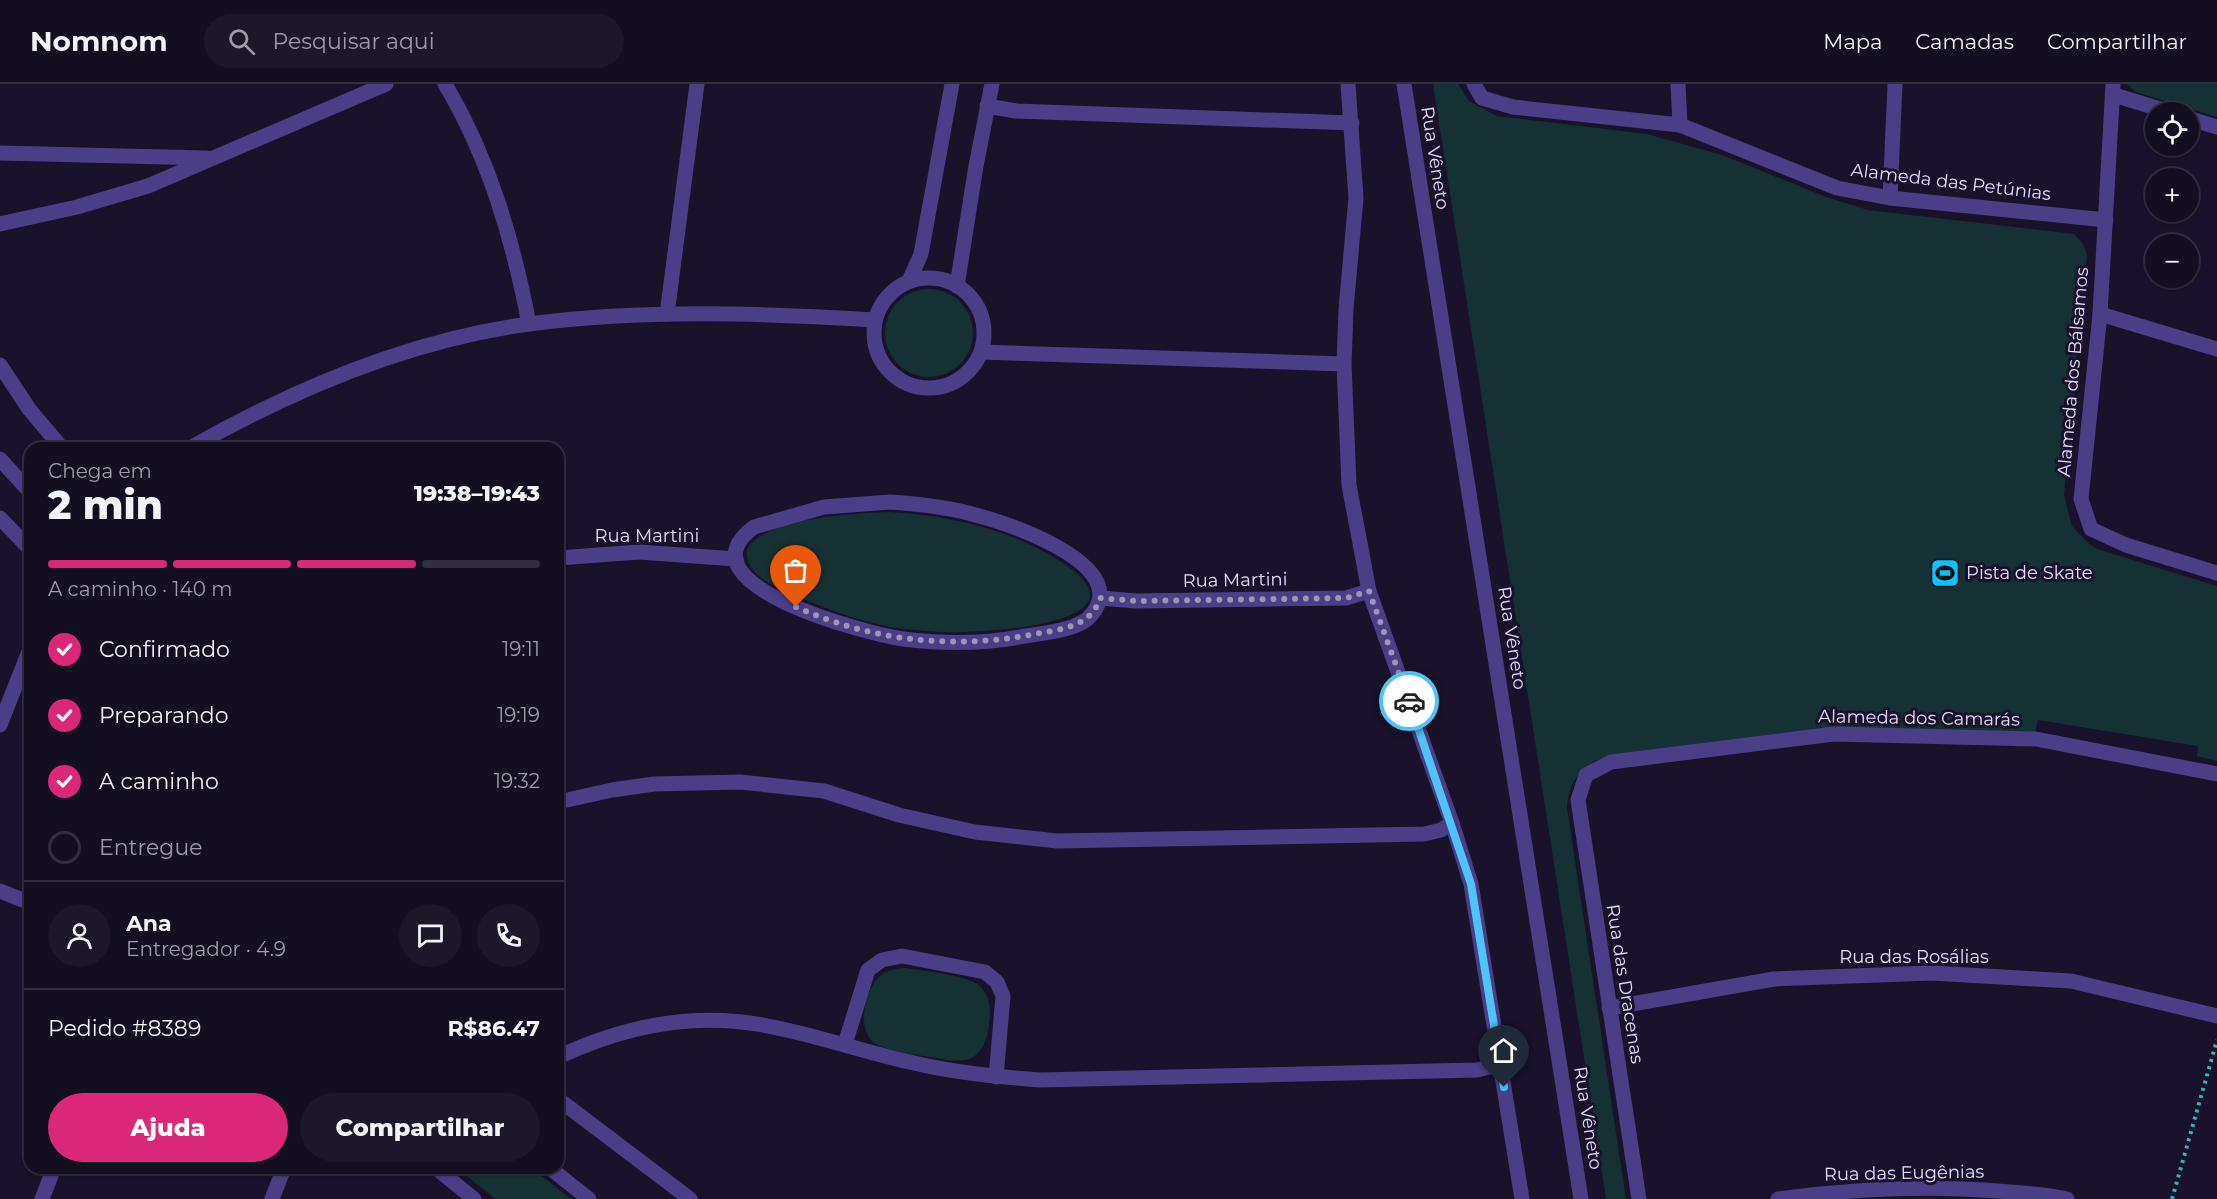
<!DOCTYPE html>
<html lang="pt">
<head>
<meta charset="utf-8">
<style>
  body { margin:0; font-family:Montserrat,sans-serif; background:#1c1729; color:#f1f3f6; height:100vh; display:flex; flex-direction:column; font-size:22px; white-space:nowrap }
  * { box-sizing:border-box; margin:0 }
  p { font-size:20px; color:#9d9ca5 }
  .icon { flex:none; width:33px; height:33px; fill:none; stroke:currentColor; stroke-width:2; stroke-linecap:round; stroke-linejoin:round }
  .map { position:relative; flex:1; overflow:hidden }
  .side { position:absolute; left:24px; top:358px; width:540px; height:732px; display:flex; flex-direction:column; background:#130e20; border-radius:18px; box-shadow:0 2px 4px #0004,0 0 0 2px #322e3e }
  .side>* { flex:none }
  .buttons { position:absolute; left:2145px; top:18px; display:grid; gap:12px }
  .buttons a { display:grid; place-items:center; width:54px; height:54px; border-radius:50%; background:#130e20; box-shadow:0 2px 4px #0004,0 0 0 2px #322e3e; font-size:30px }
  .pin { position:absolute; display:grid; place-items:center; width:51px; height:51px; color:#fff; margin:-62px -26px; border-radius:50% 50% 50% 0; rotate:-45deg; box-shadow:0 0 6px #0007 }
  .pin .icon { rotate:45deg }
  .courier { position:absolute; display:grid; place-items:center; width:60px; height:60px; margin:-30px; border:4px solid #4fc3f7; border-radius:50%; background:#fff; color:#222; box-shadow:0 2px 8px #0007 }
  .headline em { font-style:normal; font-weight:800 }
  .headline div { display:flex; flex-direction:column-reverse }
  .headline { display:flex; align-items:center; justify-content:space-between; height:102px; padding:0 24px }
  h1 { font-size:39px; font-weight:800; line-height:45px }
  .bar { display:grid; grid-template-columns:repeat(4,1fr); gap:9px 6px; align-content:center; height:72px; padding:0 24px }
  .bar i { height:8px; border-radius:4px; background:#322e3e }
  .bar .selected { background:#db2777 }
  .bar p { grid-column:span 4 }
  .line { display:flex; align-items:center; gap:15px; padding:0 24px; border-top:2px solid #322e3e }
  .line div { flex:1 }
  .round { display:grid; place-items:center; flex:none; width:63px; height:63px; border-radius:32px; background:#1c1729 }
  ol { padding:0 24px; list-style:none }
  li { display:flex; align-items:center; gap:18px; height:66px }
  li p { margin-inline-start:auto }
  li .icon { padding:6px; border-radius:50%; background:#db2777; color:#fff; stroke-width:4 }
  li:last-child { color:#9d9ca5 }
  li i { width:33px; height:33px; border:3px solid #322e3e; border-radius:50% }
  .cta { display:flex; gap:12px; margin-top:auto; padding:12px 24px }
  .cta a { flex:1; height:69px; border-radius:36px; background:#db2777; color:#fff; font-size:24px; font-weight:800; line-height:69px; text-align:center }
  .cta a+a { background:#1c1729; color:#f1f3f6 }
  header { display:flex; align-items:center; gap:36px; box-sizing:border-box; height:84px; padding:0 30px; background:#130e20; border-bottom:2px solid #322e3e }
  header strong { font-size:28px }
  nav { display:flex; gap:33px; margin-inline-start:auto; font-size:21px }
  .search { width:420px; height:54px; background:#1c1729; display:flex; align-items:center; gap:15px; box-sizing:border-box; padding:0 21px; border-radius:33px; color:#9d9ca5; font-size:22px }
  .map>svg:first-child { display:block }
  .green { fill:#153134 }
  .lines { fill:none; stroke-linecap:round; stroke-linejoin:round }
  .path { stroke:#34b0b9; stroke-width:4; stroke-dasharray:3 4.5; stroke-linecap:butt }
  .minor { stroke:#4a3e87; stroke-width:15 }
  .tertiary { stroke:#4a3e87; stroke-width:15 }
  .done { stroke:#9d95b4; stroke-width:6; stroke-dasharray:0 10.8 }
  .route { stroke:#4fc3f7; stroke-width:8 }
  .labels { text-anchor:middle; stroke-width:6; stroke-linejoin:round; paint-order:stroke }
  .street-label { font-size:18px; fill:#e4dbfe; stroke:#19122a }
  .poi-label { font-size:18px; fill:#e4dbfe; stroke:#19122a; text-anchor:start }
</style>
</head>
<body>
<header>
<strong>Nomnom</strong>
<div class="search"><svg class="icon" aria-label="search" viewBox="0 0 24 24"><circle cx="10" cy="10" r="6"/><path d="M15 15l6 6"/></svg>Pesquisar aqui</div>
<nav><a>Mapa</a><a>Camadas</a><a>Compartilhar</a></nav>
</header>
<div class="map">
<svg width="2217" height="1115" viewBox="0 0 2217 1115">
  <rect width="100%" height="100%" fill="#19122a"/>
  <g class="green">
    <path d="M1433,0H1458L1469,17L1497,32L1647,50L1722,71L1826,113L1868,126L2074,150L2083,160L2087,171L2064,411L2072,442L2088,459L2097,465L2217,502V677L2197,672L2198,662L2038,636L2035,648L1838,645L1613,671C1585,676 1568,695 1567,724L1626,1115H1606Z"/>
    <path d="M2127,0H2217V33L2136,8Z"/>
    <circle cx="929" cy="249" r="44"/>
    <path d="M890,428C951,432 1011,445 1063,479C1151,537 1000,547 964,548C945,549 924,547 905,545C866,540 828,526 792,510C772,501 745,491 747,466C761,434 858,429 890,428Z"/>
    <path d="M906,884C923,887 964,891 977,900C991,911 991,925 989,941C985,970 973,981 943,975C926,972 886,968 873,958C857,944 865,909 877,895C884,886 896,884 906,884Z"/>
    <path d="M457,1085H533L571,1115H496Z"/>
  </g>
  <g class="lines">
    <path class="path" d="M2172,1115L2217,956"/>
    <g class="minor">
      <path d="M445,0C489,74 513,156 529,240"/>
      <path d="M1348,0L1356,114L1346,225L1344,280L1349,401L1369,507L1452,739L1471,800L1522,1115"/>
      <path d="M1474,0L1482,14L1513,23L1680,41L1837,104L1890,114L2106,136"/>
      <path d="M1678,0L1680,41"/>
      <path d="M2113,0L2100,230L2081,415L2091,445L2126,461L2217,489"/>
      <path d="M2114,11L2170,28"/>
      <path d="M987,22L1016,27L1352,39"/>
      <path d="M2188,34L2217,43"/>
      <path d="M0,69L207,74"/>
      <path d="M1890,114L1895,0"/>
      <path d="M0,140L77,123L148,102L386,0"/>
      <circle cx="929" cy="249" r="55"/>
      <path d="M909,197L921,170L952,0"/>
      <path d="M957,202L976,82L992,0"/>
      <path d="M667,230L697,0"/>
      <path d="M2100,230L2217,265"/>
      <path d="M981,268L1344,280"/>
      <path d="M0,281L29,325L62,364"/>
      <path d="M190,364C294,305 409,256 529,240C643,225 760,229 875,236"/>
      <path d="M890,418C921,420 950,423 979,432C1011,440 1110,475 1099,517C1097,525 1092,531 1086,536C1070,547 1044,549 1025,552C986,560 943,560 903,555C869,550 675,501 754,443L824,423Z"/>
      <path d="M558,474L639,468L736,475"/>
      <path d="M1100,514L1136,517L1346,514L1369,507"/>
      <path d="M0,641L30,565"/>
      <path d="M558,718L612,706L654,700L740,698L824,707L899,731L975,748L1057,757L1424,750L1441,746L1452,739"/>
      <path d="M0,807L30,819"/>
      <path d="M1609,924L1774,895L1932,889L2071,897L2217,932"/>
      <path d="M845,960L868,886L882,876L902,872L985,888L997,898L1003,912L996,993"/>
      <path d="M558,973C622,943 693,928 763,941C814,950 863,968 914,979C955,989 998,993 1040,996L1477,986L1501,980"/>
      <path d="M558,1015L690,1115"/>
      <path d="M42,1115L54,1084"/>
      <path d="M272,1115L284,1084"/>
      <path d="M1639,1115L1578,716L1586,691L1611,678L1834,650L2036,655L2217,690"/>
      <path d="M1778,1115C1851,1105 1924,1101 1998,1107C2022,1109 2045,1110 2067,1115"/>
    </g>
    <g class="tertiary">
      <path d="M1404,0L1581,1115"/>
      <path d="M0,375L30,408"/>
      <path d="M0,434L30,465"/>
      <path d="M436,1084L474,1115"/>
      <path d="M550,1084L589,1115"/>
    </g>
  </g>
  <g class="lines">
    <path class="done" d="M796,523C874,558 957,566 1040,549C1064,545 1092,541 1100,514L1136,517L1346,514L1369,507L1409,617"/>
    <path class="route" d="M1409,617L1471,800L1504,1003"/>
  </g>
  <defs>
    <g id="stadium-square" transform="scale(1.5)"><rect x="-9" y="-9" width="18" height="18" rx="4" fill="#0dc2f8" stroke="#19122a"/><path d="M0-5a6.5 5 0 1 0 0 10a6.5 5 0 1 0 0-10ZM-3.5-1.8h7v3.6h-7Z" fill="#111"/></g>
  </defs>
  <g fill-rule="evenodd">
    <use href="#stadium-square" x="1945" y="489"/>
  </g>
  <g class="labels">
    <g class="street-label">
      <text transform="translate(1435 74) rotate(81)" y="6">Rua Vêneto</text>
      <text transform="translate(1951 98) rotate(7)" y="6">Alameda das Petúnias</text>
      <text transform="translate(2073 288) rotate(-85)" y="6">Alameda dos Bálsamos</text>
      <text x="647" y="458">Rua Martini</text>
      <text transform="translate(1235 496) rotate(-1)" y="6">Rua Martini</text>
      <text transform="translate(1512 554) rotate(81)" y="6">Rua Vêneto</text>
      <text transform="translate(1919 634) rotate(1)" y="6">Alameda dos Camarás</text>
      <text x="1914" y="879">Rua das Rosálias</text>
      <text transform="translate(1625 900) rotate(81)" y="6">Rua das Dracenas</text>
      <text transform="translate(1588 1034) rotate(81)" y="6">Rua Vêneto</text>
      <text transform="translate(1904 1089) rotate(-1)" y="6">Rua das Eugênias</text>
    </g>
    <g class="poi-label">
      <text x="1966" y="495">Pista de Skate</text>
    </g>
  </g>
</svg>
<div class="buttons">
<a><svg class="icon" aria-label="locate" viewBox="0 0 24 24"><circle cx="12" cy="12" r="6"/><path d="M12 2v4M12 18v4M2 12h4M18 12h4"/></svg></a>
<a>+</a>
<a>−</a>
</div>
<div class="pin" style="left:796px;top:523px;background:#ea580c"><svg class="icon" aria-label="bag" viewBox="0 0 24 24"><path d="M5 8h14l-1 12H6zM9 8a3 3 0 0 1 6 0"/></svg></div>
<div class="pin" style="left:1504px;top:1003px;background:#1f2937"><svg class="icon" aria-label="home" viewBox="0 0 24 24"><path d="M3 11l9-7 9 7M6 9v11h12V9"/></svg></div>
<div class="courier" style="left:1409px;top:617px"><svg class="icon" aria-label="car" viewBox="0 0 24 24"><path d="M5 17H2v-5l4-1 3-4h7l3 4 3 1v5h-3M9 17h6M6 11h13"/><circle cx="7" cy="17" r="2"/><circle cx="17" cy="17" r="2"/></svg></div>
<section class="side">
<div class="headline"><div><h1>2 min</h1><p>Chega em</p></div><em>19:38–19:43</em></div>
<div class="bar"><i class="selected"></i><i class="selected"></i><i class="selected"></i><i></i><p>A caminho · 140 m</p></div>
<ol>
<li><svg class="icon" aria-label="check" viewBox="0 0 24 24"><path d="M5 12l5 5 9-10"/></svg>Confirmado<p>19:11</p></li>
<li><svg class="icon" aria-label="check" viewBox="0 0 24 24"><path d="M5 12l5 5 9-10"/></svg>Preparando<p>19:19</p></li>
<li><svg class="icon" aria-label="check" viewBox="0 0 24 24"><path d="M5 12l5 5 9-10"/></svg>A caminho<p>19:32</p></li>
<li><i></i>Entregue</li>
</ol>
<div class="line" style="height:108px"><a class="round"><svg class="icon" aria-label="person" viewBox="0 0 24 24"><circle cx="12" cy="8" r="4"/><path d="M4 21q1-7 8-7t8 7"/></svg></a><div><b>Ana</b><p>Entregador · 4.9</p></div><a class="round"><svg class="icon" aria-label="chat" viewBox="0 0 24 24"><path d="M4 5h16v11H9l-5 4z"/></svg></a><a class="round"><svg class="icon" aria-label="phone" viewBox="0 0 24 24"><path d="M5 4h4l2 5-3 2q2 4 5 5l2-3 5 2v4C11 20 4 13 5 4z"/></svg></a></div>
<div class="line" style="height:78px"><div>Pedido #8389</div><b>R$86.47</b></div>
<div class="cta"><a>Ajuda</a><a>Compartilhar</a></div>
</section>
</div>
</body>
</html>
